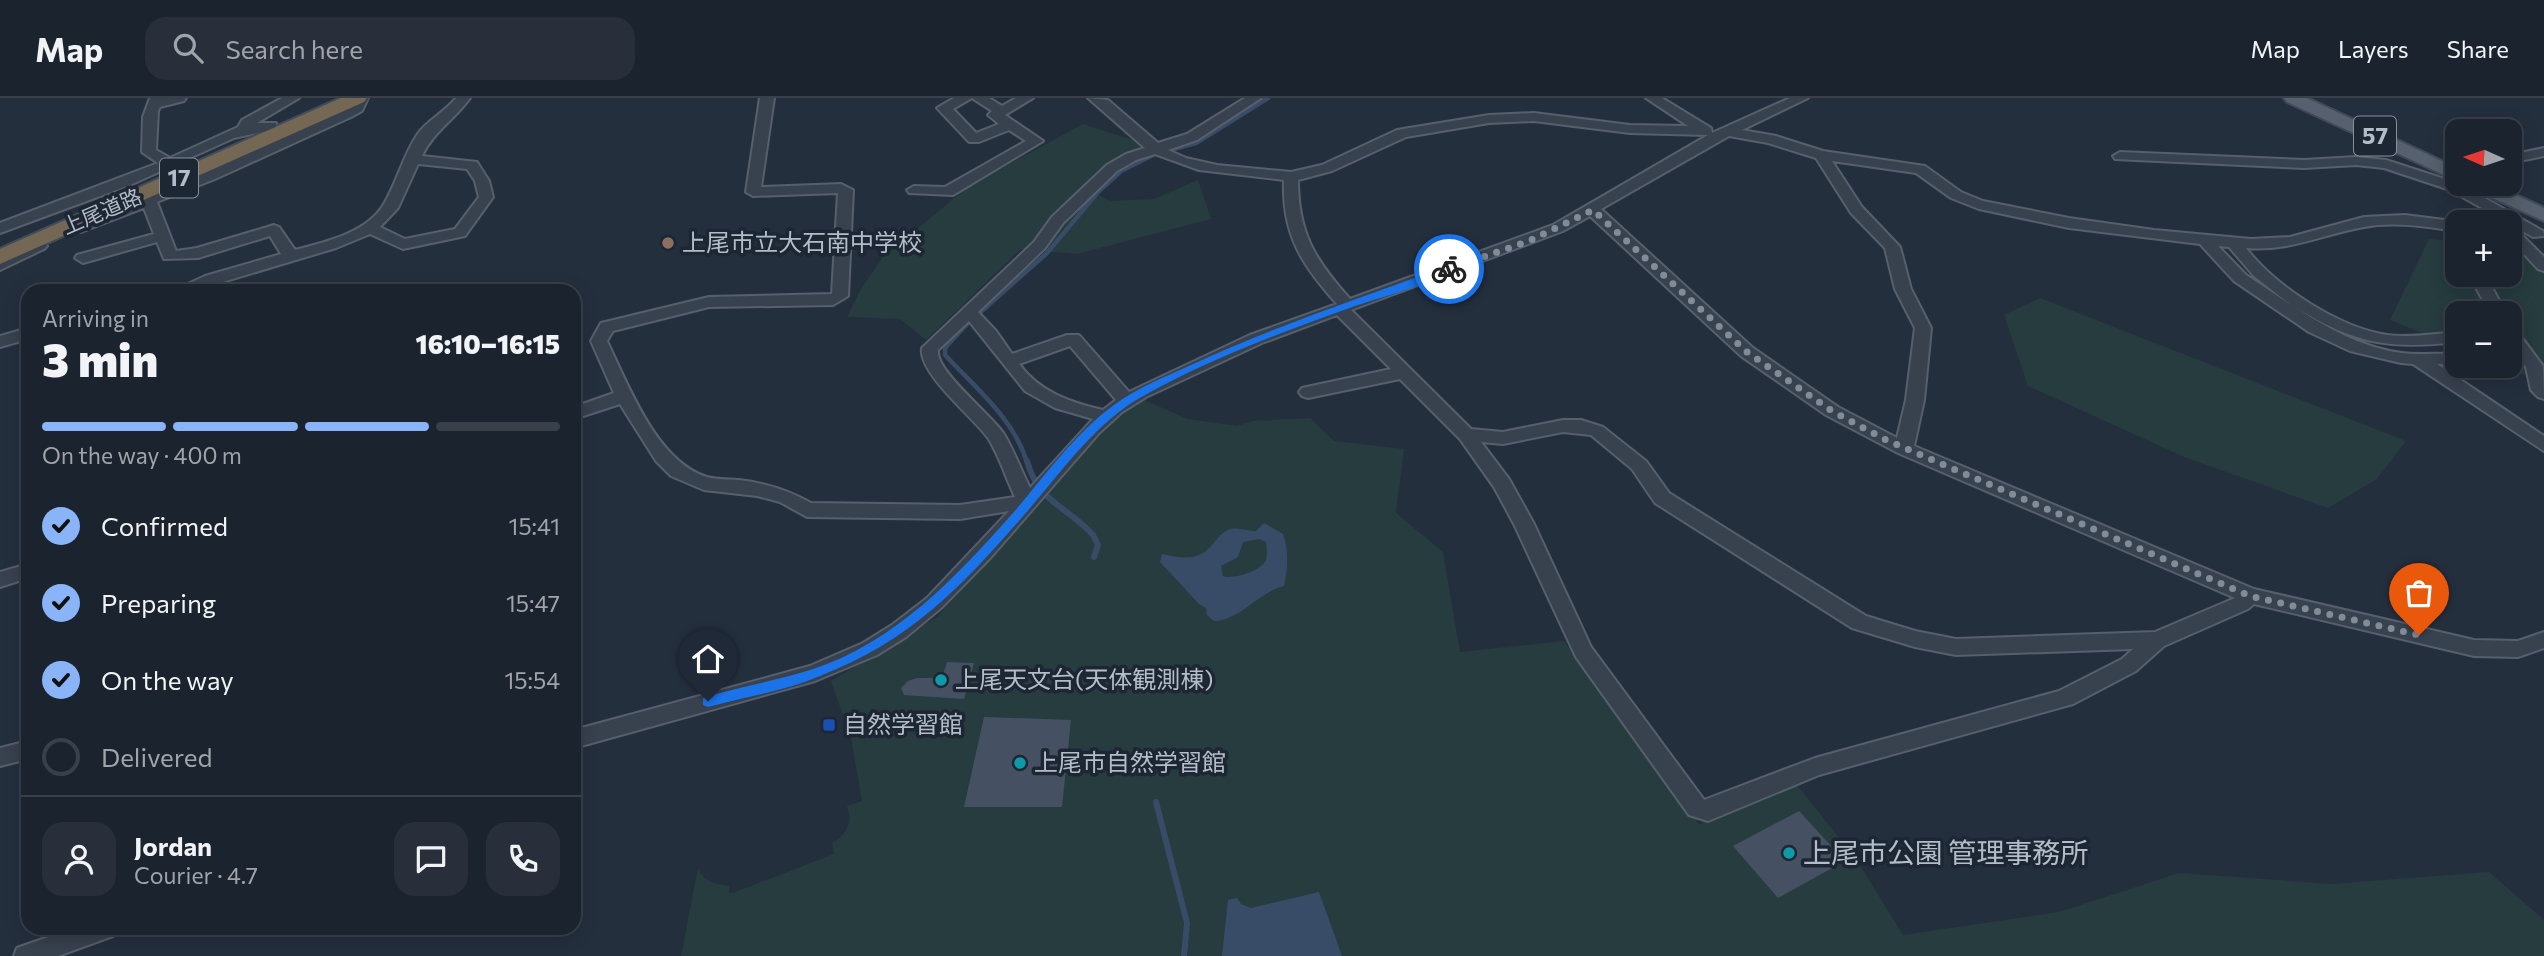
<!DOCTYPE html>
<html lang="en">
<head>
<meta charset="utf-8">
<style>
  body { margin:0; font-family:Commissioner,"Noto Sans JP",sans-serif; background:#282f3a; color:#f1f3f6; height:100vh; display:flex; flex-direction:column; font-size:26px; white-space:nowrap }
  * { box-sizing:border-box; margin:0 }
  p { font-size:23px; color:#a0a4aa }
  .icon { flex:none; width:38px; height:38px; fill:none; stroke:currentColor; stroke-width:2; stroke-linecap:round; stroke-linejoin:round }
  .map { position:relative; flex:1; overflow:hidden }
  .details { position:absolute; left:21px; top:186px; width:560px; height:651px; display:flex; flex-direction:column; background:#1b232e; border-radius:21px; box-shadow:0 4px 18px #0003,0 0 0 2px #39404a }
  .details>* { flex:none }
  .needle { width:46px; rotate:273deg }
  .buttons { position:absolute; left:2445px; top:21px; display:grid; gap:14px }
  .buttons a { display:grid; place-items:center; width:77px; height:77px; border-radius:14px; background:#1b232e; box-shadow:0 4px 18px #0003,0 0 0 2px #39404a; font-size:35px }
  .pin { position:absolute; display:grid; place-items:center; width:60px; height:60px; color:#fff; margin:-72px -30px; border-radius:50% 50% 50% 0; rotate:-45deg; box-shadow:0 0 7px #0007 }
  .pin .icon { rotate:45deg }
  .courier { position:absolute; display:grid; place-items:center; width:70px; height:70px; margin:-35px; border:5px solid #1a73e8; border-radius:50%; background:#fff; color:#222; box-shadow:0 2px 9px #0007 }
  .head em { font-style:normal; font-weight:800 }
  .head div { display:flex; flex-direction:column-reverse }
  .head { display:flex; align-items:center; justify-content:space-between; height:119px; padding:0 21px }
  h1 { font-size:46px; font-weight:800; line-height:52px }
  .bar { display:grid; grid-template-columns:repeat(4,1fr); gap:10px 7px; align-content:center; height:84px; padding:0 21px }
  .bar i { height:9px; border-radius:5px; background:#39404a }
  .bar .on { background:#8ab4f8 }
  .bar p { grid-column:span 4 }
  .line { display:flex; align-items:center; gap:18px; padding:0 21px; border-top:2px solid #39404a }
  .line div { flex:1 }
  .round { display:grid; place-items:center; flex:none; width:74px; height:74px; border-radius:21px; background:#282f3a }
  ol { padding:0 21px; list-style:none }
  li { display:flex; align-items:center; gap:21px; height:77px }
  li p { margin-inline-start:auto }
  li .icon { padding:7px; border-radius:50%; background:#8ab4f8; color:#111; stroke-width:4 }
  li:last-child { color:#a0a4aa }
  li i { width:38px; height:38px; border:4px solid #39404a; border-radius:50% }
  header { display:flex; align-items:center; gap:42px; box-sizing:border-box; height:98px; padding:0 35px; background:#1b232e; border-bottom:2px solid #39404a }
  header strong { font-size:33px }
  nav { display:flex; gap:38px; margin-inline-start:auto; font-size:24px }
  .search { width:490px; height:63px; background:#282f3a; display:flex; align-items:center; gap:18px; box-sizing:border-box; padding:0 24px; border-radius:21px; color:#a0a4aa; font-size:26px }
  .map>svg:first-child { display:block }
  .green { fill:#263c3f }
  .water { fill:#394c67; fill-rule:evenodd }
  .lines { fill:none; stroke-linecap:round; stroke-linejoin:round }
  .stream-far1 { stroke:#394c67; stroke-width:4.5 }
  .stream { stroke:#394c67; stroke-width:6 }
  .building { fill:#455162 }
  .minor-casing { stroke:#565f6c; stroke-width:4 }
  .major-casing { stroke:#414a57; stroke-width:4 }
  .highway-casing { stroke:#434c59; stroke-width:4 }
  .minor { fill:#38414e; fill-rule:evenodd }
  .major { fill:#56606e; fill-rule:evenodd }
  .highway { fill:#746855; fill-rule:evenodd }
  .route { fill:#1a73e8 }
  .done { stroke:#828b98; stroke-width:7; stroke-dasharray:0 12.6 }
  .education-dot { fill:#8d6e63; stroke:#1d2633; stroke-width:2.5 }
  .culture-dot { fill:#0f9aa8; stroke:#1d2633; stroke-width:2.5 }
  .transit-dot { fill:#1a4fb4; stroke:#1d2633; stroke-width:2.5 }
  .labels { text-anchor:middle; stroke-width:7; stroke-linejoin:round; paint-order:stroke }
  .far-street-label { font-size:21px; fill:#b4bcc9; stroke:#1d2633 }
  .shield { fill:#1d2633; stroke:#878f9c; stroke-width:2 }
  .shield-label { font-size:23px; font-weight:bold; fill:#b4bcc9 }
  .poi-label { font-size:24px; fill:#b4bcc9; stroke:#1d2633; text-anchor:start }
  .near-poi-label { font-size:28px; fill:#b4bcc9; stroke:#1d2633; text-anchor:start }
</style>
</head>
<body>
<header>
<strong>Map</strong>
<div class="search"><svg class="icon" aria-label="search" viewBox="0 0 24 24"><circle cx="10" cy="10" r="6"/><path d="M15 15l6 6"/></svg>Search here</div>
<nav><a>Map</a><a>Layers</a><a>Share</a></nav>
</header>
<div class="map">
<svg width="2544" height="858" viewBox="0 0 2544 858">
  <rect width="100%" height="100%" fill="#242f3e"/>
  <g class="green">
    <path d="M1083,26L1148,47L1115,64L1084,90L1111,103L1154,101L1198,82L1211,121L1077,156L1021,151L926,242L900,221L847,219L861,191L883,159L969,88Z"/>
    <path d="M2429,141L2457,143V177H2510V145H2524L2544,155V285L2503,268H2510V215H2457V249L2390,222Z"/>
    <path d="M2040,200L2406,343L2377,381L2328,410L2184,359L2028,288L2004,217Z"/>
    <path d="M1144,302L1188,321L1237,328L1253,323L1310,320L1334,343L1404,351L1396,415L1443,454L1460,554L1564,543L1699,726L1797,687L1856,761L1903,837L2059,814L2179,775L2332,786L2489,774L2544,822V858H681L698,770C705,784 713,786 729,788L730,796L834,756L832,745C847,737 853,724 847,708L862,703L851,640L831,583L937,519L1094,341L1121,317Z"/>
  </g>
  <g class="water">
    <path d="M1264,425L1283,436C1289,452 1288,471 1284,488C1258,494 1241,522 1214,523L1207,517L1206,510L1199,506L1160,464L1162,456C1181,460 1198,464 1212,447C1217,441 1221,435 1228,432C1237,428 1246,433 1256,433ZM1259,441L1266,444C1267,449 1267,458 1266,462C1261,473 1233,482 1223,478L1221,468L1238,459L1243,444Z"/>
    <path d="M1319,794L1342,858H1222L1228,802L1237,800L1241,806L1251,810Z"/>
  </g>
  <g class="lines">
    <path class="stream-far1" d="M1027,365C1015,322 975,289 945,257V250L966,227L1047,155L1098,94L1121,73L1155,56L1196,45L1268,0"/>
    <g class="stream">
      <path d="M1027,363C1038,404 1068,409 1093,437L1098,447L1094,459"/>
      <path d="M1156,704L1187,825L1184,858"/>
    </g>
  </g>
  <g class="building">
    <path d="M947,564L974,565L964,601L904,597L901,590L908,583L917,580H942Z"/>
    <path d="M984,619L1071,622L1062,709H964Z"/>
    <path d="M1799,713L1845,763L1778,800L1733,748Z"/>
  </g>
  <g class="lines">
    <g class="minor-casing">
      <g id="minor">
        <path d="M150,0H186L184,3L160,9L158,13L156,52L170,60L238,29L242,22L282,0H299L257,25H276V31L234,40L130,87L0,135V125L158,65L142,54L143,19Z"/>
        <path d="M354,0H368L362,13L351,19L215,81L157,104L176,153L197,150L274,127L279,129L295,152C325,144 367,135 384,106C397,84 403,58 417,37C425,24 445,14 456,0H470C454,22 433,34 422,58L477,64L489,83L493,99L465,138L403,151L370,136L336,150L196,192H175L205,178L281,156L270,138L198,160L164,161L157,144L83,165L75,160L77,157L154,136L144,110L81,134H71L68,131L71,128L205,75L341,13L351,8ZM418,66L467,71L475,83L479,99L455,131L405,141L380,129L398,110Z"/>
        <path d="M760,0H774L761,89L841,86L853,92L848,198L833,207L709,209L613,233L607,243C628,287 657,364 707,379C717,382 729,381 739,382C765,385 788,392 811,405L960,407L1015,399C1006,380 999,357 988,340C973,319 918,275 922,250L1034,144L1052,119L1107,67L1126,56L1145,50L1088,0L1108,2L1158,45L1187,36L1245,0H1261L1197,42L1168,52L1186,60L1217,67L1291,74L1322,67L1397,32L1489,17L1534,15L1630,27L1688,28L1646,0H1662L1711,30L1712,35L1790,0H1808L1742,32L1776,38L1823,53L1925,68L1961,94L1983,103L2069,120L2154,132L2251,141L2290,139L2364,119L2405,117L2460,124H2457V133C2427,129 2395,123 2364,129C2324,136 2288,154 2246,150C2275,188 2339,230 2387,237C2410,240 2434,236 2457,234V244C2387,252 2352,245 2292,207C2325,229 2362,250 2402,255C2420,257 2439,255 2457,256V266H2437L2544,338V353L2413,266L2401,265L2350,253L2309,234L2234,183L2200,146L2069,130L1979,111L1951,100L1916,75L1832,63L1862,109L1900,149L1911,191L1931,230L1924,302L1914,348L2254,491L2474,542L2518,543L2544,534V550L2518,559L2474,558L2254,506L2248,511L2164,548L2136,573L2073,606L1819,677L1708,723L1689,717L1576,559L1514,426L1494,389L1460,341L1400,281L1308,300L1302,298L1299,294L1302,290L1391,271L1337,217L1262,245L1146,299L1122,314L1099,335L991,459L941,510L906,539L877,557L815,583L574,650V632L810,568L863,545L892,527L927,500L1009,413L960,421L807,419L780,404L757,398L704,392L671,378L656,363L620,306L574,321V309L614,295L591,243L601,225L709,199L832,196L838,95L753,98L746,94ZM1534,23L1630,35L1708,37L1553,127L1350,201C1315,162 1298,135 1298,82L1332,73L1406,39L1489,25ZM1729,38L1768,45L1816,60L1851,115L1885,150L1895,191L1915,230L1906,302L1897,340L1838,309L1753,250L1601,111ZM1155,56L1199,72L1284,82C1282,136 1301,166 1337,206L1250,237L1129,294L1079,237H1067L1012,256L996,233L978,214L1045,150L1063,125L1117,73L1136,62ZM1590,118L1741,258L1826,317L1898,355L2235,500L2155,534L1956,541L1915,533L1866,518L1669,395L1646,363L1603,329L1581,322H1563L1503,334L1471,331L1351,212L1563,133ZM2218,148L2229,149L2254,178L2291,207L2246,177ZM969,223L1025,293L1055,310L1093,321L1030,390C1021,372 1014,353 1004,336C991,316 935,273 938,252ZM1070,248L1116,302L1103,312C1069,304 1040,294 1019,266ZM1563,334L1591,337L1632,371L1655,405L1852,530L1915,549L1956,557L2133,551L2122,561L2059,593L1815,660L1704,702L1591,549L1534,426L1509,381L1481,344L1503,346Z"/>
        <path d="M954,0H972L953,11L976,35L999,26L988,17L992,13L972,0H989L1002,8L1016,0H1033L1005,17L1043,43L953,97L909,95L907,92L914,88L945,89L1026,43L1009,32L979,44H969L937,10Z"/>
        <path d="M2544,50V58L2510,65V57Z"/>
        <path d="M2120,54L2304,62L2356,59L2386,62L2460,86L2543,133L2544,138L2533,139L2450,92L2384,70L2356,67L2304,70L2115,61L2113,58Z"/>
        <path d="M2510,130L2516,131L2544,159V173L2538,171L2510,141Z"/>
        <path d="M39,143L44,145L47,148L44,151L0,172V161Z"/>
        <path d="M2469,177H2485L2506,215H2490Z"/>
        <path d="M28,230V241L0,249V238Z"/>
        <path d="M2510,231L2516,232L2543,268L2544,301L2538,299L2531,292L2526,269L2510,247Z"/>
        <path d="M28,466V480L0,489V474Z"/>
        <path d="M28,643V661L0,668V650Z"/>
        <path d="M74,830H116L113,838L58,858H14L17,850Z"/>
      </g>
    </g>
    <g class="major-casing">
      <g id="major">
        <path d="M2284,0H2307L2457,70V83L2287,4Z"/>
        <path d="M2468,86H2492L2544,110V123L2470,90Z"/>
      </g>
    </g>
    <g class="highway-casing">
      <path id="highway" d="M341,0H367L364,4L0,166V151Z"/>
    </g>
    <use href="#minor" class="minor"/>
    <use href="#major" class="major"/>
    <use href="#highway" class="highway"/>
  </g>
  <path class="route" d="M1445,169L1453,171C1435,185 1379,200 1355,208C1283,234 1211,260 1145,297C1096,323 1061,375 1025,416C962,488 912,542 820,578C785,593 745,599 708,609L703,607V600L708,598C742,589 777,582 810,572C895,545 956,479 1013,415C1044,379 1075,335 1114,307C1138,289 1167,278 1193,266C1275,228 1361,200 1445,169Z"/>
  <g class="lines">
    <path class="done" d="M1449,171L1529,143L1593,112L1747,254L1832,313L1886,342L2250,498L2419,537"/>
  </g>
  <circle class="education-dot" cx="668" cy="145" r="7"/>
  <g class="culture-dot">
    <circle cx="941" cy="582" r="7"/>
    <circle cx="1020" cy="665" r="7"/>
    <circle cx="1789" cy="755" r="7"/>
  </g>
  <rect class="transit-dot" x="822" y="620" width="14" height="14" rx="3.5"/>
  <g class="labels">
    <g class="far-street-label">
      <text transform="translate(102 114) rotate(-23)" y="7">上尾道路</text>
    </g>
    <g class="shield">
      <rect x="2354" y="18.5" width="42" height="39" rx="5"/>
      <rect x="160" y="60.5" width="38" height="39" rx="5"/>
    </g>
    <g class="shield-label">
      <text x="2375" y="46">57</text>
      <text x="179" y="88">17</text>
    </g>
    <g class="poi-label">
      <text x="682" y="153">上尾市立大石南中学校</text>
      <text x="955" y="590">上尾天文台(天体観測棟)</text>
      <text x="843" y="635">自然学習館</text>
      <text x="1034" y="673">上尾市自然学習館</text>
    </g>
    <g class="near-poi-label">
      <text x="1803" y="765">上尾市公園 管理事務所</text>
    </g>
  </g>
</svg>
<div class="buttons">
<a><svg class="needle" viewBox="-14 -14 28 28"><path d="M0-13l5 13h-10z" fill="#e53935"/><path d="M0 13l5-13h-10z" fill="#a0a4aa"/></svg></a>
<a>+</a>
<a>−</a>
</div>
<div class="pin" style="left:2419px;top:537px;background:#ea580c"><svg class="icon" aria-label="bag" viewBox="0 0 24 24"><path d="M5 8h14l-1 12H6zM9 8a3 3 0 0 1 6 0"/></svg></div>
<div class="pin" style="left:708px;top:603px;background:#1f2937"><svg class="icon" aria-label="home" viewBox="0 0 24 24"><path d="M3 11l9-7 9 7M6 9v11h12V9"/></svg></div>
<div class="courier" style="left:1449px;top:171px"><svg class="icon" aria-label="bike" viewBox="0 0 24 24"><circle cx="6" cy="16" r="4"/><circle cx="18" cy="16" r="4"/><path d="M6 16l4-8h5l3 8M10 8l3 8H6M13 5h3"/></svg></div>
<section class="details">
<div class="head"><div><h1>3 min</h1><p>Arriving in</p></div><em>16:10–16:15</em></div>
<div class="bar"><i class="on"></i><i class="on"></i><i class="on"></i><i></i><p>On the way · 400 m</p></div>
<ol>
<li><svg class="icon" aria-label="check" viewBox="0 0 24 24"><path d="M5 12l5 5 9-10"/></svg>Confirmed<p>15:41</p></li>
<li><svg class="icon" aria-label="check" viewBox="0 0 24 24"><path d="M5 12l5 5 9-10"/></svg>Preparing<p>15:47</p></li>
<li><svg class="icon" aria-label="check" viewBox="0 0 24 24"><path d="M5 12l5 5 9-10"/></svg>On the way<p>15:54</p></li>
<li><i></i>Delivered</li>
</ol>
<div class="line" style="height:126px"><a class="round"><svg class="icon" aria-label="person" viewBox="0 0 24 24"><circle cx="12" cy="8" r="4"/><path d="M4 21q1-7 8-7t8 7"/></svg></a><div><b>Jordan</b><p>Courier · 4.7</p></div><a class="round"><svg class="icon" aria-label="chat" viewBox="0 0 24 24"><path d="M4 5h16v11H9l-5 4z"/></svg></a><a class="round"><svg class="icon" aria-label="phone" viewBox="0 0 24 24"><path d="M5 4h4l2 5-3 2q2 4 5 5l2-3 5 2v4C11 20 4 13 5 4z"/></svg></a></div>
</section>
</div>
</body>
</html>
